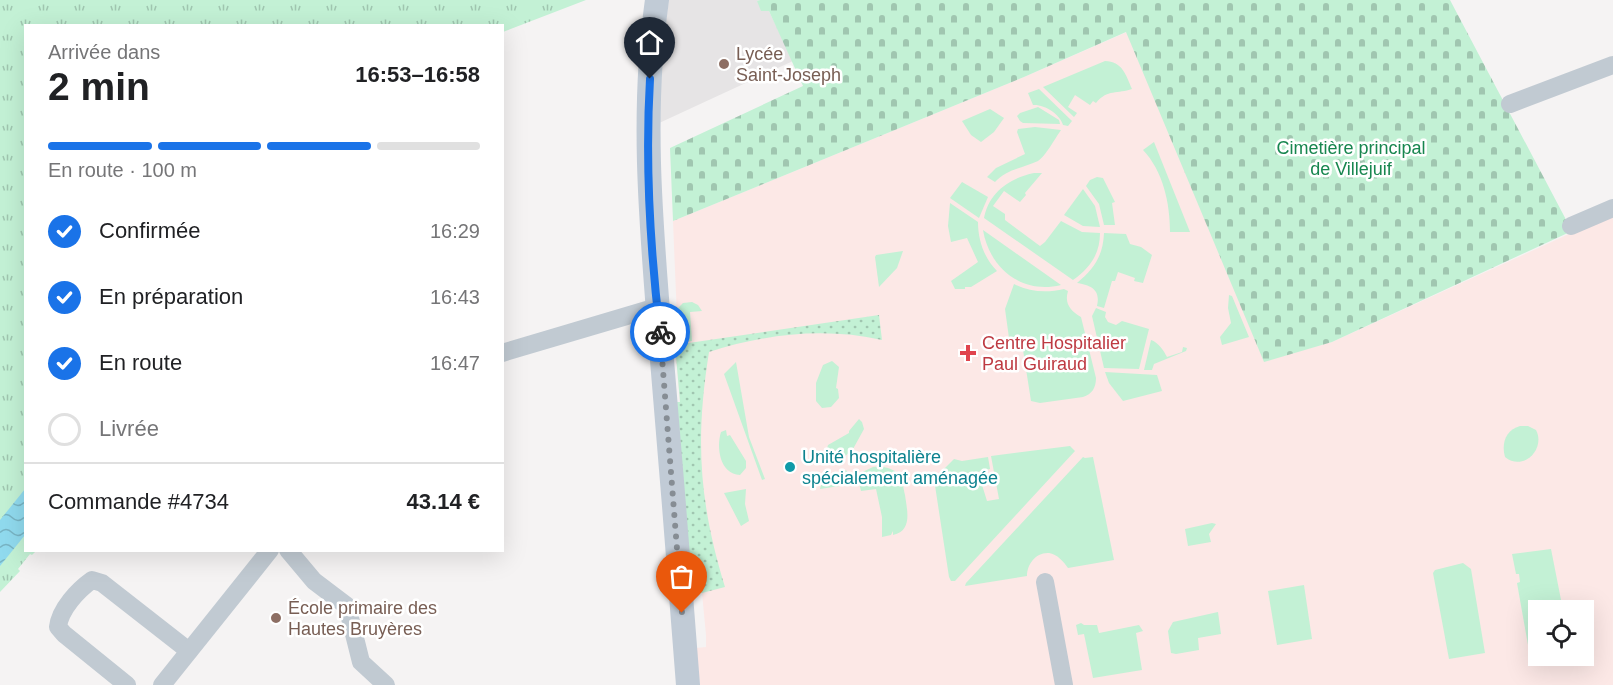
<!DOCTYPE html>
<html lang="fr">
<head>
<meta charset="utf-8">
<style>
  body { margin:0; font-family:Arial,sans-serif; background:#f2f2f2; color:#202124; height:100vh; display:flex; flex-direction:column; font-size:22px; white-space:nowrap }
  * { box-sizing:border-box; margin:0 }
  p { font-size:20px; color:#757577 }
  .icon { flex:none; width:33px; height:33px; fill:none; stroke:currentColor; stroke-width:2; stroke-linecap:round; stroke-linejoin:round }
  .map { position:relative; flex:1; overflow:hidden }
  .details { position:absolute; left:24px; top:24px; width:480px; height:528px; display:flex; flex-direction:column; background:#fff; border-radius:0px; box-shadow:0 6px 24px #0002 }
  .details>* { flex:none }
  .controls { position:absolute; left:1528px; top:600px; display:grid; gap:12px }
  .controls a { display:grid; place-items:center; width:66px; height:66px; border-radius:0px; background:#fff; box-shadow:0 6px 24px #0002; font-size:30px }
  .pin { position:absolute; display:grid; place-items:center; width:51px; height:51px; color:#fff; margin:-62px -26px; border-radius:50% 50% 50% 0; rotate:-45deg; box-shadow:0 0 6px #0007 }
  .pin .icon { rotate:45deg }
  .courier { position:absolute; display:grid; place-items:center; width:60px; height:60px; margin:-30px; border:4px solid #1a73e8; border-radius:50%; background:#fff; color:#222; box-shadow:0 2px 8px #0007 }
  .headline em { font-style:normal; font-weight:600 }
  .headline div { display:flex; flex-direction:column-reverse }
  .headline { display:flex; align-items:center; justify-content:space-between; height:102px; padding:0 24px }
  h1 { font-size:39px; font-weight:600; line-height:45px }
  .bar { display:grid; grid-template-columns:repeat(4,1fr); gap:9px 6px; align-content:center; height:72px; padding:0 24px }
  .bar i { height:8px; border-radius:4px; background:#e0e0e0 }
  .bar .current { background:#1a73e8 }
  .bar p { grid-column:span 4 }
  .line { display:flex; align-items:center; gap:15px; padding:0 24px; border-top:2px solid #e0e0e0 }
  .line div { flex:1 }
  ol { padding:0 24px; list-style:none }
  li { display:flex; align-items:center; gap:18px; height:66px }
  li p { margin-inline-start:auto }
  li .icon { padding:6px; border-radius:50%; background:#1a73e8; color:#fff; stroke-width:4 }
  li:last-child { color:#757577 }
  li i { width:33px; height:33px; border:3px solid #e0e0e0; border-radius:50% }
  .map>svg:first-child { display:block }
  .education { fill:#e6e4e5 }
  .medical { fill:#fce8e6; fill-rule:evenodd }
  .grass { fill:#c3f1d5 }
  .cemetery { fill:url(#cemetery-stones) }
  .park { fill:url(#park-tufts) }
  .garden { fill:url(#garden-dots) }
  .water { fill:url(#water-waves) }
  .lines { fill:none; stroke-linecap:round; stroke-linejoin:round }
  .street { stroke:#c1cad2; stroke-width:18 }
  .secondary { stroke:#c1cbd6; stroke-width:24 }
  .done { stroke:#868d94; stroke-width:6; stroke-dasharray:0 10.8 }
  .route { stroke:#1a73e8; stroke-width:8 }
  .education-dot { fill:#8d6e63; stroke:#fff; stroke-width:2 }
  .health-dot { fill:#e0444e; stroke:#fff; stroke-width:2 }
  .culture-dot { fill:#0f9aa8; stroke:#fff; stroke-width:2 }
  .labels { text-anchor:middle; stroke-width:5; stroke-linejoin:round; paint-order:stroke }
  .education-label { font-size:18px; fill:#785e54; stroke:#fff; text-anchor:start }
  .park-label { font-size:18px; fill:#17864f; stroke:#fff }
  .health-label { font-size:18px; fill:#be3a42; stroke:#fff; text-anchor:start }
  .culture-label { font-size:18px; fill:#0d838f; stroke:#fff; text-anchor:start }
</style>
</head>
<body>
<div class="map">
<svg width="1613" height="685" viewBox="0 0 1613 685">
  <defs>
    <pattern id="cemetery-stones" width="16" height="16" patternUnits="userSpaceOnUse" patternTransform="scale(1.5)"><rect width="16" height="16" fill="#c3f1d5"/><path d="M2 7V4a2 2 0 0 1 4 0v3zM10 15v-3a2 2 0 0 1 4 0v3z" fill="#a0c6b0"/></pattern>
    <pattern id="park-tufts" width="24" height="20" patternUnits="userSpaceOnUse" patternTransform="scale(1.5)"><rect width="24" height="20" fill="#c3f1d5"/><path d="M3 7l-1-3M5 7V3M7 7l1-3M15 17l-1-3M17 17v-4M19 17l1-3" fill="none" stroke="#a0c6b0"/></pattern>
    <pattern id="garden-dots" width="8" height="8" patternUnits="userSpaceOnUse" patternTransform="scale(1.5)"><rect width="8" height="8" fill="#c3f1d5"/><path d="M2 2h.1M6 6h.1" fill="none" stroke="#a0c6b0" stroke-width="1.8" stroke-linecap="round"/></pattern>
    <pattern id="water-waves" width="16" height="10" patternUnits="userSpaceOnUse" patternTransform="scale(1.5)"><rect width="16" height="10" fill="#90daee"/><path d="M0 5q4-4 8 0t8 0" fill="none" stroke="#78b4c4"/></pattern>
  </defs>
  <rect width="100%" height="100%" fill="#f5f3f3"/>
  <path class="education" d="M669,0H760L757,1L769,11L793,61L657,124L664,34Z"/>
  <path class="medical" d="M1127,32L1264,361L1332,342L1613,214V685H700L696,648L706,647V635L702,593L692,591L677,402H680L675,345L678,343L673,221L1024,77ZM1539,610H1584V656H1539Z"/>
  <g class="grass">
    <path d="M1105,61C1122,61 1126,75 1132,89C1118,94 1107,89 1096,103L1093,101L1090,105L1075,95L1068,107L1077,113L1074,117L1043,87Z"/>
    <path d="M1039,89L1072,121L1068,126L1063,125C1060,114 1044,104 1033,105L1028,93Z"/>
    <path d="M1038,107L1059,120L1060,124L1023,123L1020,121L1017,116L1020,113Z"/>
    <path d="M990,109L1004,118L994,132L981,142L971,135L962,121Z"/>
    <path d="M1035,127L1061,130C1056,137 1045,157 1038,161C1023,168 1007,169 995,182L987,177L996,168L1025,154L1017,132L1018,129Z"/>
    <path d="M1154,142L1190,232H1170C1170,203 1163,171 1143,150Z"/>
    <path d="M1034,173H1042L1025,193L1026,195L1020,202L1004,191L993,206L1005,214V220L1040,246L1045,242L1061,221L1082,232L1100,233C1100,254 1090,268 1073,280L984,218C989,192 1010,178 1034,173Z"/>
    <path d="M1097,177L1103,178L1115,202L1112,203L1115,225H1104L1099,204L1086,186L1090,180Z"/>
    <path d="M962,182L988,197L979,218L950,198Z"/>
    <path d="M1083,189L1095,206L1100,227L1083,226L1064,215Z"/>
    <path d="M950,203L978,222C978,240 984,258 997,271L971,287H965V289H955L951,281L978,262L967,238L951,242L948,226Z"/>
    <path d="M983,230L1061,285C1021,295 989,267 983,230Z"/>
    <path d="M1104,233L1126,234L1130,244L1141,247L1152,255L1143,283L1134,281L1135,278L1118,272L1115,281H1112L1104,308L1097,306C1101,289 1090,285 1077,283C1094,269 1103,256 1104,233Z"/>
    <path d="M903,251L897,268L879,287L875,257L876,255Z"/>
    <path d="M1014,284C1029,292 1047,293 1064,289L1068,291C1064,304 1071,311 1081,317L1096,378C1096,388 1092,394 1083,397L1040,403L1031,401L1021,337L1009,338L1005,309Z"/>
    <path d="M1229,295L1232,296L1249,337L1222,345L1220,337L1231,323L1228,308Z"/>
    <path d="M692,302L698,305L702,311L690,312L692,341L678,343L677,309L683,303Z"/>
    <path d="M1096,308L1106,312L1105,317L1108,322L1116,325L1122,321L1149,329L1139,369L1104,368L1092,316Z"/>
    <path d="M1151,340C1158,342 1164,351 1167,357L1182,352L1183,347L1187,348L1186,351L1154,364L1152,370H1144Z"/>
    <path d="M832,361L839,367L836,388L838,389L839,398L831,407L822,408L816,401V383L823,365Z"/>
    <path d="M736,362L749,437L765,479L762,480L724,374Z"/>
    <path d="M1105,372L1157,375L1162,391L1123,401L1109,383Z"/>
    <path d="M859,419L862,422L864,429L853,449L842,459L831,458L826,452L828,445L849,433V431Z"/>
    <path d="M1520,426H1528L1536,430C1546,449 1523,472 1505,457C1501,443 1506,430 1520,426Z"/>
    <path d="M726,430L727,436L730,435L746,461V468L740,475C720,474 716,448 721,432Z"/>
    <path d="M1070,446L1075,451L955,581H951L949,577L934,479L954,459L962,461L988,457L990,469L978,472L987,501L999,499L991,456Z"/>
    <path d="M1083,457L1085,458L1093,457L1114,560L1068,568C1064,562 1057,554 1049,553C1036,552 1027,564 1027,576L965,586L966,583Z"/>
    <path d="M873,467C881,466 890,467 896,472C903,478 903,487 905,495C907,510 913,531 893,535V531L891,535L882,537V517L876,489L861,491L859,483L820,489L822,481L846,470L852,479L876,476L852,477Z"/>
    <path d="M746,489L745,504L749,521L741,526L724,493Z"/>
    <path d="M1212,523L1216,524L1209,534L1211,542L1188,546L1185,529Z"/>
    <path d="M1551,549L1563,610H1539V642L1528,645L1517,583L1520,582L1519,574H1516L1512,554Z"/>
    <path d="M1463,563L1471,569L1485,653L1449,659L1433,573L1435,570Z"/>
    <path d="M1304,585L1312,639L1277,645L1268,591Z"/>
    <path d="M1218,612L1221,634L1198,638L1199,650L1176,654L1171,653L1168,631L1173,622Z"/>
    <path d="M1081,623L1084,625H1097L1099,633L1139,625L1143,631L1136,633L1142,670L1093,678L1084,634L1078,635L1076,625Z"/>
  </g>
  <path class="cemetery" d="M760,0H1450L1572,231L1332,342L1264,362L1126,32L1024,77L673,221L670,148L803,86L769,11H761L757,1Z"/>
  <path class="park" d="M0,0H586L503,32L502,26H26V550L36,551L32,555L30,554L18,569L20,571L0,592Z"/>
  <path class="garden" d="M879,315L882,340C824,327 765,334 709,352C695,440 699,502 725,587L702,593L692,591L677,402H680L675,345Z"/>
  <path class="water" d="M25,489V535L0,566V520Z"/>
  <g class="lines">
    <g class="street">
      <path d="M1510,104L1613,65"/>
      <path d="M1571,226L1613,208"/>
      <path d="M502,353L657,307"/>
      <path d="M288,550L314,581L347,606L361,662L386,685"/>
      <path d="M1045,582L1064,685"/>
      <path d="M127,685L64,634L58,627C60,609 78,590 92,580L102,583L189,651"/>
      <path d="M162,685L270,550"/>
    </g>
    <path class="secondary" d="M657,0C641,112 651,224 660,336C670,452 679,569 688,685"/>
  </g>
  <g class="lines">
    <path class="done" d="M660,332L682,613"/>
    <path class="route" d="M650,79C645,163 650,248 660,332"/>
  </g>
  <g class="education-dot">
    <circle cx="724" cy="64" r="6"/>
    <circle cx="276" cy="618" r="6"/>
  </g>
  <path class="health-dot" d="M965 344h6v6h6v6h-6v6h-6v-6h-6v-6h6z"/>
  <circle class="culture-dot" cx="790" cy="467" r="6"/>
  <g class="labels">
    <g class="education-label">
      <text x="736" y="60">Lycée<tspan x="736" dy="21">Saint-Joseph</tspan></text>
      <text x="288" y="614">École primaire des<tspan x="288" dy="21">Hautes Bruyères</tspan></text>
    </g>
    <g class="park-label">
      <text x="1351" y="154">Cimetière principal<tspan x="1351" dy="21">de Villejuif</tspan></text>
    </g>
    <g class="health-label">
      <text x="982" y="349">Centre Hospitalier<tspan x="982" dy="21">Paul Guiraud</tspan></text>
    </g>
    <g class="culture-label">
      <text x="802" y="463">Unité hospitalière<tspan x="802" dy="21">spécialement aménagée</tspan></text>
    </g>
  </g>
</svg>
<div class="controls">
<a><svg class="icon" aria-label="locate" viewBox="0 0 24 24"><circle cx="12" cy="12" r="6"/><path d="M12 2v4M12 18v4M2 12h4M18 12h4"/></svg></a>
</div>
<div class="pin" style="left:682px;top:613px;background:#ea580c"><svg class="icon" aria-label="bag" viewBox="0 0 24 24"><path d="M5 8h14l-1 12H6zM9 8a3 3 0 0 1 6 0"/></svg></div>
<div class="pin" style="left:650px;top:79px;background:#1f2937"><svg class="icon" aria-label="home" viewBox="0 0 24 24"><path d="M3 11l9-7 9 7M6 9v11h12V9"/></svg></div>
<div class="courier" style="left:660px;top:332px"><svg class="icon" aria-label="bike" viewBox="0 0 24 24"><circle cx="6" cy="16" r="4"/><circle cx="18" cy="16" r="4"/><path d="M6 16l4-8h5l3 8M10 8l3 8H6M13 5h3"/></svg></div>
<section class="details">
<div class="headline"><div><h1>2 min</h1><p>Arrivée dans</p></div><em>16:53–16:58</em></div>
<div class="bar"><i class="current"></i><i class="current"></i><i class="current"></i><i></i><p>En route · 100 m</p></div>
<ol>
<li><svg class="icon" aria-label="check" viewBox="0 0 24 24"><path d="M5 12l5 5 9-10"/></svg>Confirmée<p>16:29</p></li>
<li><svg class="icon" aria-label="check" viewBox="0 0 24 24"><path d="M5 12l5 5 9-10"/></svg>En préparation<p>16:43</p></li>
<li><svg class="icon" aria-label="check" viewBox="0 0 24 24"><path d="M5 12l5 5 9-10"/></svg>En route<p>16:47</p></li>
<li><i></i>Livrée</li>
</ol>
<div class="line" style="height:78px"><div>Commande #4734</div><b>43.14 €</b></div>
</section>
</div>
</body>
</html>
